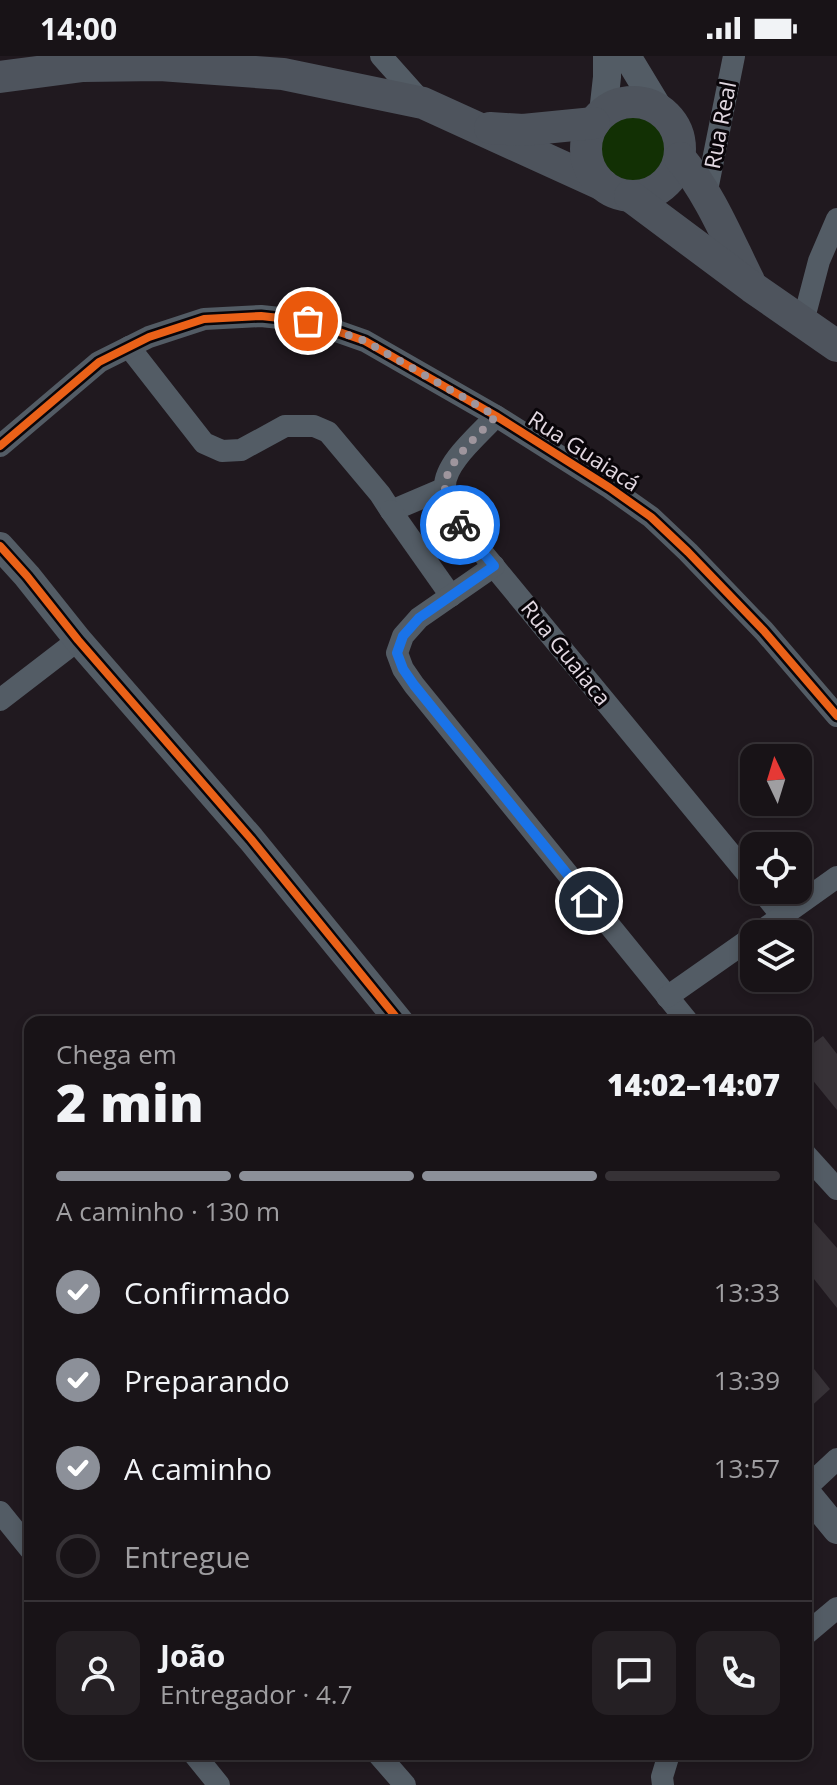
<!DOCTYPE html>
<html lang="pt">
<head>
<meta charset="utf-8">
<style>
  body { margin:0; font-family:"Open Sans",sans-serif; background:#252024; color:#f1f3f6; height:100vh; display:flex; flex-direction:column; font-size:30px; white-space:nowrap }
  * { box-sizing:border-box; margin:0 }
  p { font-size:26px; color:#9f9ea1 }
  .icon { flex:none; width:44px; height:44px; fill:none; stroke:currentColor; stroke-width:2; stroke-linecap:round; stroke-linejoin:round }
  .map { position:relative; flex:1; overflow:hidden }
  .drawer { position:absolute; left:24px; top:960px; width:788px; height:744px; display:flex; flex-direction:column; background:#181317; border-radius:16px; box-shadow:0 4px 12px #0003,0 0 0 2px #363236 }
  .drawer>* { flex:none }
  .needle { width:52px; rotate:356deg }
  .buttons { position:absolute; left:740px; top:688px; display:grid; gap:16px }
  .buttons a { display:grid; place-items:center; width:72px; height:72px; border-radius:16px; background:#181317; box-shadow:0 4px 12px #0003,0 0 0 2px #363236; font-size:40px }
  .pin { position:absolute; display:grid; place-items:center; width:68px; height:68px; color:#fff; margin:-34px; border:4px solid #fff; border-radius:50%; box-shadow:0 2px 8px #0007 }
  .courier { position:absolute; display:grid; place-items:center; width:80px; height:80px; margin:-40px; border:6px solid #1a73e8; border-radius:50%; background:#fff; color:#222; box-shadow:0 2px 10px #0007 }
  .headline em { font-style:normal; font-weight:800 }
  .headline div { display:flex; flex-direction:column-reverse }
  .headline { display:flex; align-items:center; justify-content:space-between; height:136px; padding:0 32px }
  h1 { font-size:52px; font-weight:800; line-height:60px }
  .bar { display:grid; grid-template-columns:repeat(4,1fr); gap:12px 8px; align-content:center; height:96px; padding:0 32px }
  .bar i { height:10px; border-radius:6px; background:#363236 }
  .bar .on { background:#8c9099 }
  .bar p { grid-column:span 4 }
  .line { display:flex; align-items:center; gap:20px; padding:0 32px; border-top:2px solid #363236 }
  .line div { flex:1 }
  .round { display:grid; place-items:center; flex:none; width:84px; height:84px; border-radius:16px; background:#252024 }
  ol { padding:0 32px; list-style:none }
  li { display:flex; align-items:center; gap:24px; height:88px }
  li p { margin-inline-start:auto }
  li .icon { padding:8px; border-radius:50%; background:#8c9099; color:#fff; stroke-width:4 }
  li:last-child { color:#9f9ea1 }
  li i { width:44px; height:44px; border:4px solid #363236; border-radius:50% }
  .status { display:flex; justify-content:space-between; align-items:center; height:56px; padding:0 40px; background:#181317; direction:ltr }
  .status svg { height:22px; fill:currentColor }
  .map>svg:first-child { display:block }
  .green { fill:#123004 }
  .building { fill:#373237 }
  .lines { fill:none; stroke-linecap:round; stroke-linejoin:round }
  .minor { stroke:#535c65; stroke-width:22 }
  .tertiary { stroke:#535c65; stroke-width:28 }
  .secondary { stroke:#4e545d; stroke-width:32 }
  .cycleway-casing { stroke:#090509; stroke-width:13 }
  .cycleway { stroke:#ea6118; stroke-width:8 }
  .done { stroke:#9e959d; stroke-width:8; stroke-dasharray:0 14.4 }
  .route { stroke:#1a73e8; stroke-width:10 }
  .labels { text-anchor:middle; stroke-width:6; stroke-linejoin:round; paint-order:stroke }
  .street-label { font-size:22px; fill:#e2d8e1; stroke:#090509 }
</style>
</head>
<body>
<div class="status"><b>14:00</b><svg viewBox="0 0 49 12"><path d="M0 12V9h3v3zM5 12V6h3v6zM10 12V3h3v9zM15 12V0h3v12zM26 1h20v11H26zM47 4h2v5h-2z"/></svg></div>
<div class="map">
<svg width="837" height="1729" viewBox="0 0 837 1729">
  <rect width="100%" height="100%" fill="#20191f"/>
  <path class="green" d="M628,53C638,55 651,56 658,61C675,75 681,108 661,122C653,127 640,129 631,132L609,123L594,100L595,81L616,57Z"/>
  <g class="building">
    <path d="M823,980L837,998V1054L806,1016V993Z"/>
    <path d="M806,1157L837,1192V1252L806,1213Z"/>
    <path d="M806,1303L830,1333L806,1355Z"/>
  </g>
  <g class="lines">
    <g class="minor">
      <path d="M381,0L423,47"/>
      <path d="M706,139L734,0"/>
      <path d="M803,266L819,205L837,163"/>
      <path d="M129,291L204,387L222,395L241,394L285,370H314L328,376L380,438L391,455L445,432"/>
      <path d="M496,360C480,378 444,407 445,431C445,443 453,457 458,467L754,826"/>
      <path d="M0,390L99,306L149,281L204,263L261,260L308,265L365,285L496,360L610,432L651,461L688,496L764,575L837,660"/>
      <path d="M391,455L451,540"/>
      <path d="M494,510L419,562L403,580L397,597L403,613L414,629L688,966"/>
      <path d="M0,644L78,584"/>
      <path d="M761,834L782,860"/>
      <path d="M757,878L837,821"/>
      <path d="M667,941L754,880"/>
      <path d="M806,1099L837,1133"/>
      <path d="M806,1432L837,1403"/>
      <path d="M0,1456L30,1493"/>
      <path d="M806,1578L837,1552"/>
      <path d="M194,1698L219,1729"/>
      <path d="M378,1698L405,1729"/>
      <path d="M663,1729L662,1721L669,1698"/>
    </g>
    <g class="tertiary">
      <path d="M627,0L659,53"/>
      <path d="M603,57L607,21V0"/>
      <path d="M0,490L27,520L78,584L251,783L400,966"/>
      <path d="M806,1436L837,1474"/>
    </g>
    <g class="secondary">
      <path d="M0,21L83,10L160,9L283,18L423,47L603,129"/>
      <circle cx="633" cy="93" r="47"/>
      <path d="M490,72L523,74L594,67"/>
      <path d="M680,102C710,138 728,183 749,225"/>
      <path d="M630,140L752,231L837,290"/>
    </g>
    <g class="cycleway-casing">
      <g id="cycleway">
        <path d="M0,390L99,306L149,281L204,263L261,260L308,265L365,285L496,360L610,432L651,461L688,496L764,575L837,660"/>
        <path d="M0,490L27,520L78,584L251,783L400,966"/>
      </g>
    </g>
    <use href="#cycleway" class="cycleway"/>
  </g>
  <g class="lines">
    <path class="done" d="M308,265L365,285L496,360C480,378 443,408 445,433C446,445 454,459 460,469"/>
    <path class="route" d="M460,469L494,510L419,562L403,580L397,597L403,613L414,629L589,845"/>
  </g>
  <g class="labels">
    <g class="street-label">
      <text transform="translate(720 69) rotate(-79)" y="8">Rua Real</text>
      <text transform="translate(584 395) rotate(33)" y="8">Rua Guaiacá</text>
      <text transform="translate(566 597) rotate(51)" y="8">Rua Guaiaca</text>
    </g>
  </g>
</svg>
<div class="buttons">
<a><svg class="needle" viewBox="-14 -14 28 28"><path d="M0-13l5 13h-10z" fill="#e53935"/><path d="M0 13l5-13h-10z" fill="#9f9ea1"/></svg></a>
<a><svg class="icon" aria-label="locate" viewBox="0 0 24 24"><circle cx="12" cy="12" r="6"/><path d="M12 2v4M12 18v4M2 12h4M18 12h4"/></svg></a>
<a><svg class="icon" aria-label="layers" viewBox="0 0 24 24"><path d="M12 4l9 5-9 5-9-5zM3 14l9 5 9-5"/></svg></a>
</div>
<div class="pin" style="left:308px;top:265px;background:#ea580c"><svg class="icon" aria-label="bag" viewBox="0 0 24 24"><path d="M5 8h14l-1 12H6zM9 8a3 3 0 0 1 6 0"/></svg></div>
<div class="pin" style="left:589px;top:845px;background:#1f2937"><svg class="icon" aria-label="home" viewBox="0 0 24 24"><path d="M3 11l9-7 9 7M6 9v11h12V9"/></svg></div>
<div class="courier" style="left:460px;top:469px"><svg class="icon" aria-label="bike" viewBox="0 0 24 24"><circle cx="6" cy="16" r="4"/><circle cx="18" cy="16" r="4"/><path d="M6 16l4-8h5l3 8M10 8l3 8H6M13 5h3"/></svg></div>
<section class="drawer">
<div class="headline"><div><h1>2 min</h1><p>Chega em</p></div><em>14:02–14:07</em></div>
<div class="bar"><i class="on"></i><i class="on"></i><i class="on"></i><i></i><p>A caminho · 130 m</p></div>
<ol>
<li><svg class="icon" aria-label="check" viewBox="0 0 24 24"><path d="M5 12l5 5 9-10"/></svg>Confirmado<p>13:33</p></li>
<li><svg class="icon" aria-label="check" viewBox="0 0 24 24"><path d="M5 12l5 5 9-10"/></svg>Preparando<p>13:39</p></li>
<li><svg class="icon" aria-label="check" viewBox="0 0 24 24"><path d="M5 12l5 5 9-10"/></svg>A caminho<p>13:57</p></li>
<li><i></i>Entregue</li>
</ol>
<div class="line" style="height:144px"><a class="round"><svg class="icon" aria-label="person" viewBox="0 0 24 24"><circle cx="12" cy="8" r="4"/><path d="M4 21q1-7 8-7t8 7"/></svg></a><div><b>João</b><p>Entregador · 4.7</p></div><a class="round"><svg class="icon" aria-label="chat" viewBox="0 0 24 24"><path d="M4 5h16v11H9l-5 4z"/></svg></a><a class="round"><svg class="icon" aria-label="phone" viewBox="0 0 24 24"><path d="M5 4h4l2 5-3 2q2 4 5 5l2-3 5 2v4C11 20 4 13 5 4z"/></svg></a></div>
</section>
</div>
</body>
</html>
